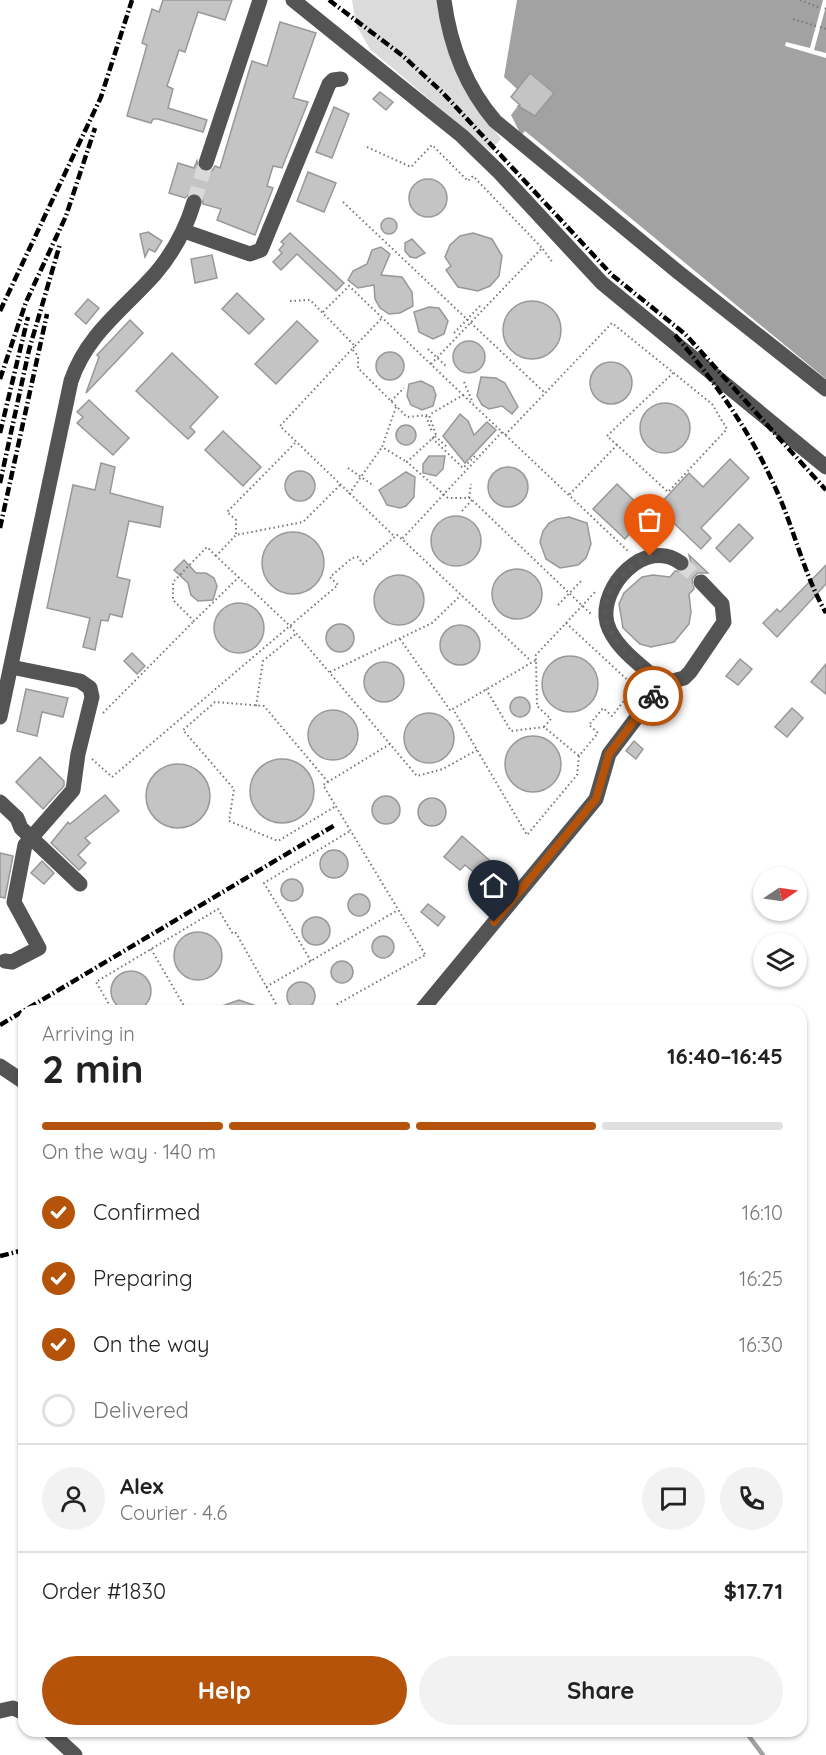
<!DOCTYPE html>
<html lang="en">
<head>
<meta charset="utf-8">
<style>
  body { margin:0; font-family:Quicksand,sans-serif; background:#f2f2f2; color:#222; height:100vh; display:flex; flex-direction:column; font-size:22px; white-space:nowrap }
  * { box-sizing:border-box; margin:0 }
  p { font-size:20px; color:#767676 }
  .icon { flex:none; width:33px; height:33px; fill:none; stroke:currentColor; stroke-width:2; stroke-linecap:round; stroke-linejoin:round }
  .map { position:relative; flex:1; overflow:hidden }
  .sheet { position:absolute; left:18px; top:1005px; width:789px; height:732px; display:flex; flex-direction:column; background:#fff; border-radius:18px; box-shadow:0 2px 4px #0004 }
  .sheet>* { flex:none }
  .needle { width:39px; rotate:77deg }
  .controls { position:absolute; left:753px; top:867px; display:grid; gap:12px }
  .controls a { display:grid; place-items:center; width:54px; height:54px; border-radius:50%; background:#fff; box-shadow:0 2px 4px #0004; font-size:30px }
  .pin { position:absolute; display:grid; place-items:center; width:51px; height:51px; color:#fff; margin:-62px -26px; border-radius:50% 50% 50% 0; rotate:-45deg; box-shadow:0 0 6px #0007 }
  .pin .icon { rotate:45deg }
  .courier { position:absolute; display:grid; place-items:center; width:60px; height:60px; margin:-30px; border:4px solid #b45309; border-radius:50%; background:#fff; color:#222; box-shadow:0 2px 8px #0007 }
  .headline em { font-style:normal; font-weight:700 }
  .headline div { display:flex; flex-direction:column-reverse }
  .headline { display:flex; align-items:center; justify-content:space-between; height:102px; padding:0 24px }
  h1 { font-size:39px; font-weight:700; line-height:45px }
  .bar { display:grid; grid-template-columns:repeat(4,1fr); gap:9px 6px; align-content:center; height:72px; padding:0 24px }
  .bar i { height:8px; border-radius:4px; background:#e0e0e0 }
  .bar .active { background:#b45309 }
  .bar p { grid-column:span 4 }
  .line { display:flex; align-items:center; gap:15px; padding:0 24px; border-top:2px solid #e0e0e0 }
  .line div { flex:1 }
  .round { display:grid; place-items:center; flex:none; width:63px; height:63px; border-radius:32px; background:#f2f2f2 }
  ol { padding:0 24px; list-style:none }
  li { display:flex; align-items:center; gap:18px; height:66px }
  li p { margin-inline-start:auto }
  li .icon { padding:6px; border-radius:50%; background:#b45309; color:#fff; stroke-width:4 }
  li:last-child { color:#767676 }
  li i { width:33px; height:33px; border:3px solid #e0e0e0; border-radius:50% }
  .button { display:flex; gap:12px; margin-top:auto; padding:12px 24px }
  .button a { flex:1; height:69px; border-radius:36px; background:#b45309; color:#fff; font-size:24px; font-weight:700; line-height:69px; text-align:center }
  .button a+a { background:#f2f2f2; color:#222 }
  .map>svg:first-child { display:block }
  .green { fill:#dbdbdb }
  .water { fill:#a2a2a2 }
  .pier { fill:#fff }
  .lines { fill:none; stroke-linecap:round; stroke-linejoin:round }
  .stream { stroke:#a2a2a2; stroke-width:4.5 }
  .building { fill:#c4c4c4; stroke:#989898; stroke-width:1.5 }
  .minor-tunnel { stroke:#d9d9d9; stroke-width:15; stroke-dasharray:15 8; stroke-linecap:butt }
  .path { stroke:#767676; stroke-width:2; stroke-dasharray:1.5 3; stroke-linecap:butt }
  .minor { stroke:#545454; stroke-width:15 }
  .rail { stroke:#000; stroke-width:4.5; stroke-dasharray:9 3 1.5 3; stroke-linecap:butt }
  .done { stroke:#595959; stroke-width:6; stroke-dasharray:0 10.8 }
  .route { stroke:#b45309; stroke-width:8 }
</style>
</head>
<body>
<div class="map">
<svg width="826" height="1755" viewBox="0 0 826 1755">
  <rect width="100%" height="100%" fill="#fff"/>
  <path class="green" d="M352,0H439L476,105L501,139L490,151L370,49L356,25Z"/>
  <path class="water" d="M517,0H826V379L525,131L521,135L511,115L518,106L535,116L554,93L531,73L517,89L504,77Z"/>
  <path class="pier" d="M823,0H826V6L814,50L826,53V58L785,46L786,42L810,48Z"/>
  <g class="lines">
    <path class="stream" d="M745,1731L763,1755"/>
  </g>
  <g class="building">
    <path d="M163,0H232L225,20L198,12L185,52L179,50L167,86L173,89L168,108L207,120L203,132L158,119H153L151,123L127,116L147,45L142,43L152,9L159,12Z"/>
    <path d="M280,22L316,33L293,98L308,102L282,168L273,166L267,186L273,188L255,235L217,220L221,209L203,204L202,196L198,193H191L185,198L169,193L178,163L194,168L197,161L198,169L204,172L212,171L215,166L220,168L252,61L267,66Z"/>
    <path d="M530,73L554,93L535,116L518,106L520,105L511,97Z"/>
    <path d="M380,92L393,102L386,110L373,99Z"/>
    <path d="M334,107L349,114L332,158L316,152Z"/>
    <path d="M308,172L336,183L324,212L297,201Z"/>
    <circle cx="428" cy="198" r="19"/>
    <circle cx="389" cy="226" r="8"/>
    <path d="M148,232L162,241L155,252L149,249L145,257L140,234Z"/>
    <path d="M290,233L344,283L336,291L297,254L281,270L273,262L282,253L279,250L284,244L281,242Z"/>
    <path d="M473,233L492,239L502,256L499,276L490,286L478,291L458,287L446,270L451,266L445,257L450,245L460,236Z"/>
    <path d="M412,239L425,253L416,258L410,257L405,251V243Z"/>
    <path d="M381,247L390,254L381,275L402,277L412,292L413,306L400,313L389,314L380,308L375,299L374,285L358,288L348,280L353,271L367,264L372,250Z"/>
    <path d="M212,255L217,278L195,283L191,259Z"/>
    <path d="M237,293L264,319L249,334L222,309Z"/>
    <path d="M88,299L99,308L86,324L75,314Z"/>
    <circle cx="532" cy="330" r="29"/>
    <path d="M429,307L439,308L448,321L444,334L433,339L419,332L414,312Z"/>
    <path d="M130,320L143,333L86,393L99,357L97,355Z"/>
    <path d="M297,321L318,341L276,384L255,364Z"/>
    <circle cx="469" cy="357" r="16"/>
    <circle cx="390" cy="366" r="14"/>
    <path d="M172,353L218,397L190,427L195,432L188,439L136,391Z"/>
    <circle cx="611" cy="383" r="21"/>
    <path d="M481,377L496,378L505,383L518,407L512,414L502,406L489,409L482,405L477,396Z"/>
    <path d="M421,381L433,387L436,395L433,406L422,410L411,405L407,396L409,384Z"/>
    <path d="M89,400L129,438L113,455L77,423L83,417L77,412Z"/>
    <circle cx="665" cy="428" r="25"/>
    <path d="M460,414L468,421L474,435L487,422L496,430L465,463L443,436Z"/>
    <circle cx="406" cy="435" r="10"/>
    <path d="M223,431L261,467L243,486L205,450Z"/>
    <path d="M429,456H445L443,469L436,476L423,473V464Z"/>
    <path d="M730,459L749,478L701,528L711,538L701,549L657,507L689,473L703,487Z"/>
    <path d="M101,463L115,467L110,493L163,507L160,527L129,521L117,577L130,580L122,617L110,614L108,621L101,620L95,650L83,647L90,618L47,608L73,485L95,490Z"/>
    <circle cx="508" cy="487" r="20"/>
    <circle cx="300" cy="486" r="15"/>
    <path d="M406,472L415,477L414,497L406,506L400,508L387,505L379,490Z"/>
    <path d="M617,484L648,514L625,539L593,509Z"/>
    <circle cx="456" cy="541" r="25"/>
    <path d="M569,517L587,523L591,544L586,558L578,565L560,568L546,559L540,542L543,531L549,523L557,519Z"/>
    <path d="M739,524L753,538L730,562L716,548Z"/>
    <circle cx="293" cy="563" r="31"/>
    <path d="M689,555L708,573H698L692,579L694,589L689,594L691,612L689,624L674,642L651,647L640,644L623,628L619,604L624,593L642,577L653,575L670,577L675,571H686L691,563Z"/>
    <path d="M184,560L196,573H206L214,578L217,586L213,600L198,601L191,595L188,583L174,570Z"/>
    <path d="M826,565V584L777,637L763,623L777,609L780,612Z"/>
    <circle cx="517" cy="594" r="25"/>
    <circle cx="399" cy="600" r="25"/>
    <circle cx="239" cy="628" r="25"/>
    <circle cx="340" cy="638" r="14"/>
    <circle cx="460" cy="645" r="20"/>
    <path d="M132,653L145,666L137,674L124,661Z"/>
    <circle cx="570" cy="684" r="28"/>
    <path d="M740,659L752,669L738,685L726,676Z"/>
    <circle cx="384" cy="682" r="20"/>
    <path d="M826,664V694L811,682Z"/>
    <path d="M26,689L68,698L63,717L42,712L37,736L17,731Z"/>
    <circle cx="520" cy="707" r="10"/>
    <path d="M792,708L803,718L787,737L775,727Z"/>
    <circle cx="333" cy="735" r="25"/>
    <circle cx="429" cy="738" r="25"/>
    <circle cx="533" cy="764" r="28"/>
    <path d="M634,741L643,749L636,759L626,751Z"/>
    <path d="M40,757L64,781V786L43,809L16,782Z"/>
    <circle cx="282" cy="791" r="32"/>
    <circle cx="178" cy="796" r="32"/>
    <path d="M105,795L119,811L85,838L90,843L78,855L86,863L79,870L51,843L68,822L70,824Z"/>
    <circle cx="386" cy="810" r="14"/>
    <circle cx="432" cy="812" r="14"/>
    <path d="M462,836L495,865L483,880L465,865L460,870L444,857Z"/>
    <circle cx="334" cy="864" r="14"/>
    <path d="M0,853L13,856L5,898L0,897Z"/>
    <path d="M42,861L54,873L44,884L31,873Z"/>
    <circle cx="292" cy="890" r="11"/>
    <circle cx="359" cy="905" r="11"/>
    <path d="M428,904L445,917L438,926L421,912Z"/>
    <circle cx="316" cy="931" r="14"/>
    <circle cx="198" cy="956" r="24"/>
    <circle cx="383" cy="947" r="11"/>
    <circle cx="342" cy="972" r="11"/>
    <circle cx="131" cy="991" r="20"/>
    <circle cx="301" cy="996" r="14"/>
    <path d="M239,1000L265,1009V1011H208Z"/>
  </g>
  <g class="lines">
    <g class="minor-tunnel">
      <path d="M194,202L206,163"/>
      <path d="M681,563L701,582"/>
    </g>
    <g class="path">
      <path d="M800,0L821,8"/>
      <path d="M825,8L826,9"/>
      <path d="M793,19L816,26"/>
      <path d="M820,27L826,29"/>
      <path d="M367,147L411,167L432,145L468,181L473,176L542,248"/>
      <path d="M343,202L545,393"/>
      <path d="M290,301L310,300L355,346L352,349L358,356V368L407,417L429,415L436,435L407,462L448,498H470L591,614"/>
      <path d="M323,312L349,286L463,395L429,415"/>
      <path d="M454,333L480,306"/>
      <path d="M355,346L382,318"/>
      <path d="M352,349L280,426L395,537"/>
      <path d="M428,349L447,367"/>
      <path d="M431,364L542,248L553,263"/>
      <path d="M464,382L473,403"/>
      <path d="M463,395L629,552"/>
      <path d="M391,401L404,388"/>
      <path d="M396,407L382,447L407,462"/>
      <path d="M426,416L432,432"/>
      <path d="M502,432L402,539L531,661"/>
      <path d="M505,435L612,323L712,404L727,429L668,492L617,445L569,495"/>
      <path d="M435,436L448,448"/>
      <path d="M432,438L463,468L475,456L477,458"/>
      <path d="M617,445L607,436L673,373"/>
      <path d="M348,468L374,486"/>
      <path d="M340,485L303,522L236,535L216,556L290,626L390,744"/>
      <path d="M349,494L382,447"/>
      <path d="M469,498L471,484"/>
      <path d="M462,511L472,500"/>
      <path d="M236,534V520L227,512L295,443"/>
      <path d="M216,556L207,547L173,582V600L194,621L239,577"/>
      <path d="M558,605L582,580"/>
      <path d="M566,623L635,687L612,716L603,708L589,725L598,733L579,756L577,775L527,835L453,709L536,660L537,706L551,719L544,727L579,756"/>
      <path d="M400,639L450,710L453,709"/>
      <path d="M536,660L535,656L596,591"/>
      <path d="M330,672L432,623L461,595"/>
      <path d="M486,689L511,731L544,727"/>
      <path d="M256,706L263,661L297,633"/>
      <path d="M103,713L194,621"/>
      <path d="M92,759L112,777L338,585L330,577L352,558L358,557L363,564L397,535L402,539"/>
      <path d="M328,782L264,706L215,702L183,730L234,789L229,821L278,841L336,806"/>
      <path d="M151,949L187,1011"/>
      <path d="M425,954L323,785L390,744L417,776L443,769L477,750"/>
      <path d="M311,961L264,883L350,831"/>
      <path d="M266,987L398,910"/>
      <path d="M113,1011L96,982L218,909L233,934L236,933L280,1011"/>
      <path d="M325,1011L425,955"/>
    </g>
    <g class="minor">
      <path d="M293,0L462,136L498,171L602,283L826,467"/>
      <path d="M444,0C450,45 465,86 495,121L678,272L826,389"/>
      <path d="M206,163L260,0"/>
      <path d="M184,231L250,254L261,250L329,84L333,80L341,79"/>
      <path d="M681,563C646,536 598,587 607,623C614,648 644,667 662,684L684,678L690,672L724,622L722,604L701,582"/>
      <path d="M0,717L71,381C87,334 123,310 155,274C173,253 186,229 194,202"/>
      <path d="M0,802L17,818L21,828L80,884"/>
      <path d="M5,961L12,962L39,948L14,902L25,845L73,790L78,754L92,697L90,688L80,681L11,667"/>
      <path d="M421,1011L596,799L609,754L662,684"/>
      <path d="M0,1066L24,1082"/>
      <path d="M0,1711L13,1708L24,1713"/>
      <path d="M49,1731L75,1755"/>
    </g>
    <g class="rail">
      <path d="M329,0L403,56L442,92L612,275L685,334L826,490"/>
      <path d="M0,311L101,97L132,0"/>
      <path d="M675,335C713,379 750,431 774,485C794,527 803,573 826,613"/>
      <path d="M0,379L26,302L66,216L95,128"/>
      <path d="M0,433L28,317"/>
      <path d="M0,483L29,350L60,244"/>
      <path d="M0,528L47,314"/>
      <path d="M0,1025L335,825"/>
      <path d="M0,1256L24,1250"/>
    </g>
  </g>
  <g class="lines">
    <path class="done" d="M650,556C638,561 629,569 620,578C578,620 633,658 662,684L653,696"/>
    <path class="route" d="M494,922L596,799L609,754L653,696"/>
  </g>
</svg>
<div class="controls">
<a><svg class="needle" viewBox="-14 -14 28 28"><path d="M0-13l5 13h-10z" fill="#e53935"/><path d="M0 13l5-13h-10z" fill="#767676"/></svg></a>
<a><svg class="icon" aria-label="layers" viewBox="0 0 24 24"><path d="M12 4l9 5-9 5-9-5zM3 14l9 5 9-5"/></svg></a>
</div>
<div class="pin" style="left:650px;top:556px;background:#ea580c"><svg class="icon" aria-label="bag" viewBox="0 0 24 24"><path d="M5 8h14l-1 12H6zM9 8a3 3 0 0 1 6 0"/></svg></div>
<div class="pin" style="left:494px;top:922px;background:#1f2937"><svg class="icon" aria-label="home" viewBox="0 0 24 24"><path d="M3 11l9-7 9 7M6 9v11h12V9"/></svg></div>
<div class="courier" style="left:653px;top:696px"><svg class="icon" aria-label="bike" viewBox="0 0 24 24"><circle cx="6" cy="16" r="4"/><circle cx="18" cy="16" r="4"/><path d="M6 16l4-8h5l3 8M10 8l3 8H6M13 5h3"/></svg></div>
<section class="sheet">
<div class="headline"><div><h1>2 min</h1><p>Arriving in</p></div><em>16:40–16:45</em></div>
<div class="bar"><i class="active"></i><i class="active"></i><i class="active"></i><i></i><p>On the way · 140 m</p></div>
<ol>
<li><svg class="icon" aria-label="check" viewBox="0 0 24 24"><path d="M5 12l5 5 9-10"/></svg>Confirmed<p>16:10</p></li>
<li><svg class="icon" aria-label="check" viewBox="0 0 24 24"><path d="M5 12l5 5 9-10"/></svg>Preparing<p>16:25</p></li>
<li><svg class="icon" aria-label="check" viewBox="0 0 24 24"><path d="M5 12l5 5 9-10"/></svg>On the way<p>16:30</p></li>
<li><i></i>Delivered</li>
</ol>
<div class="line" style="height:108px"><a class="round"><svg class="icon" aria-label="person" viewBox="0 0 24 24"><circle cx="12" cy="8" r="4"/><path d="M4 21q1-7 8-7t8 7"/></svg></a><div><b>Alex</b><p>Courier · 4.6</p></div><a class="round"><svg class="icon" aria-label="chat" viewBox="0 0 24 24"><path d="M4 5h16v11H9l-5 4z"/></svg></a><a class="round"><svg class="icon" aria-label="phone" viewBox="0 0 24 24"><path d="M5 4h4l2 5-3 2q2 4 5 5l2-3 5 2v4C11 20 4 13 5 4z"/></svg></a></div>
<div class="line" style="height:78px"><div>Order #1830</div><b>$17.71</b></div>
<div class="button"><a>Help</a><a>Share</a></div>
</section>
</div>
</body>
</html>
